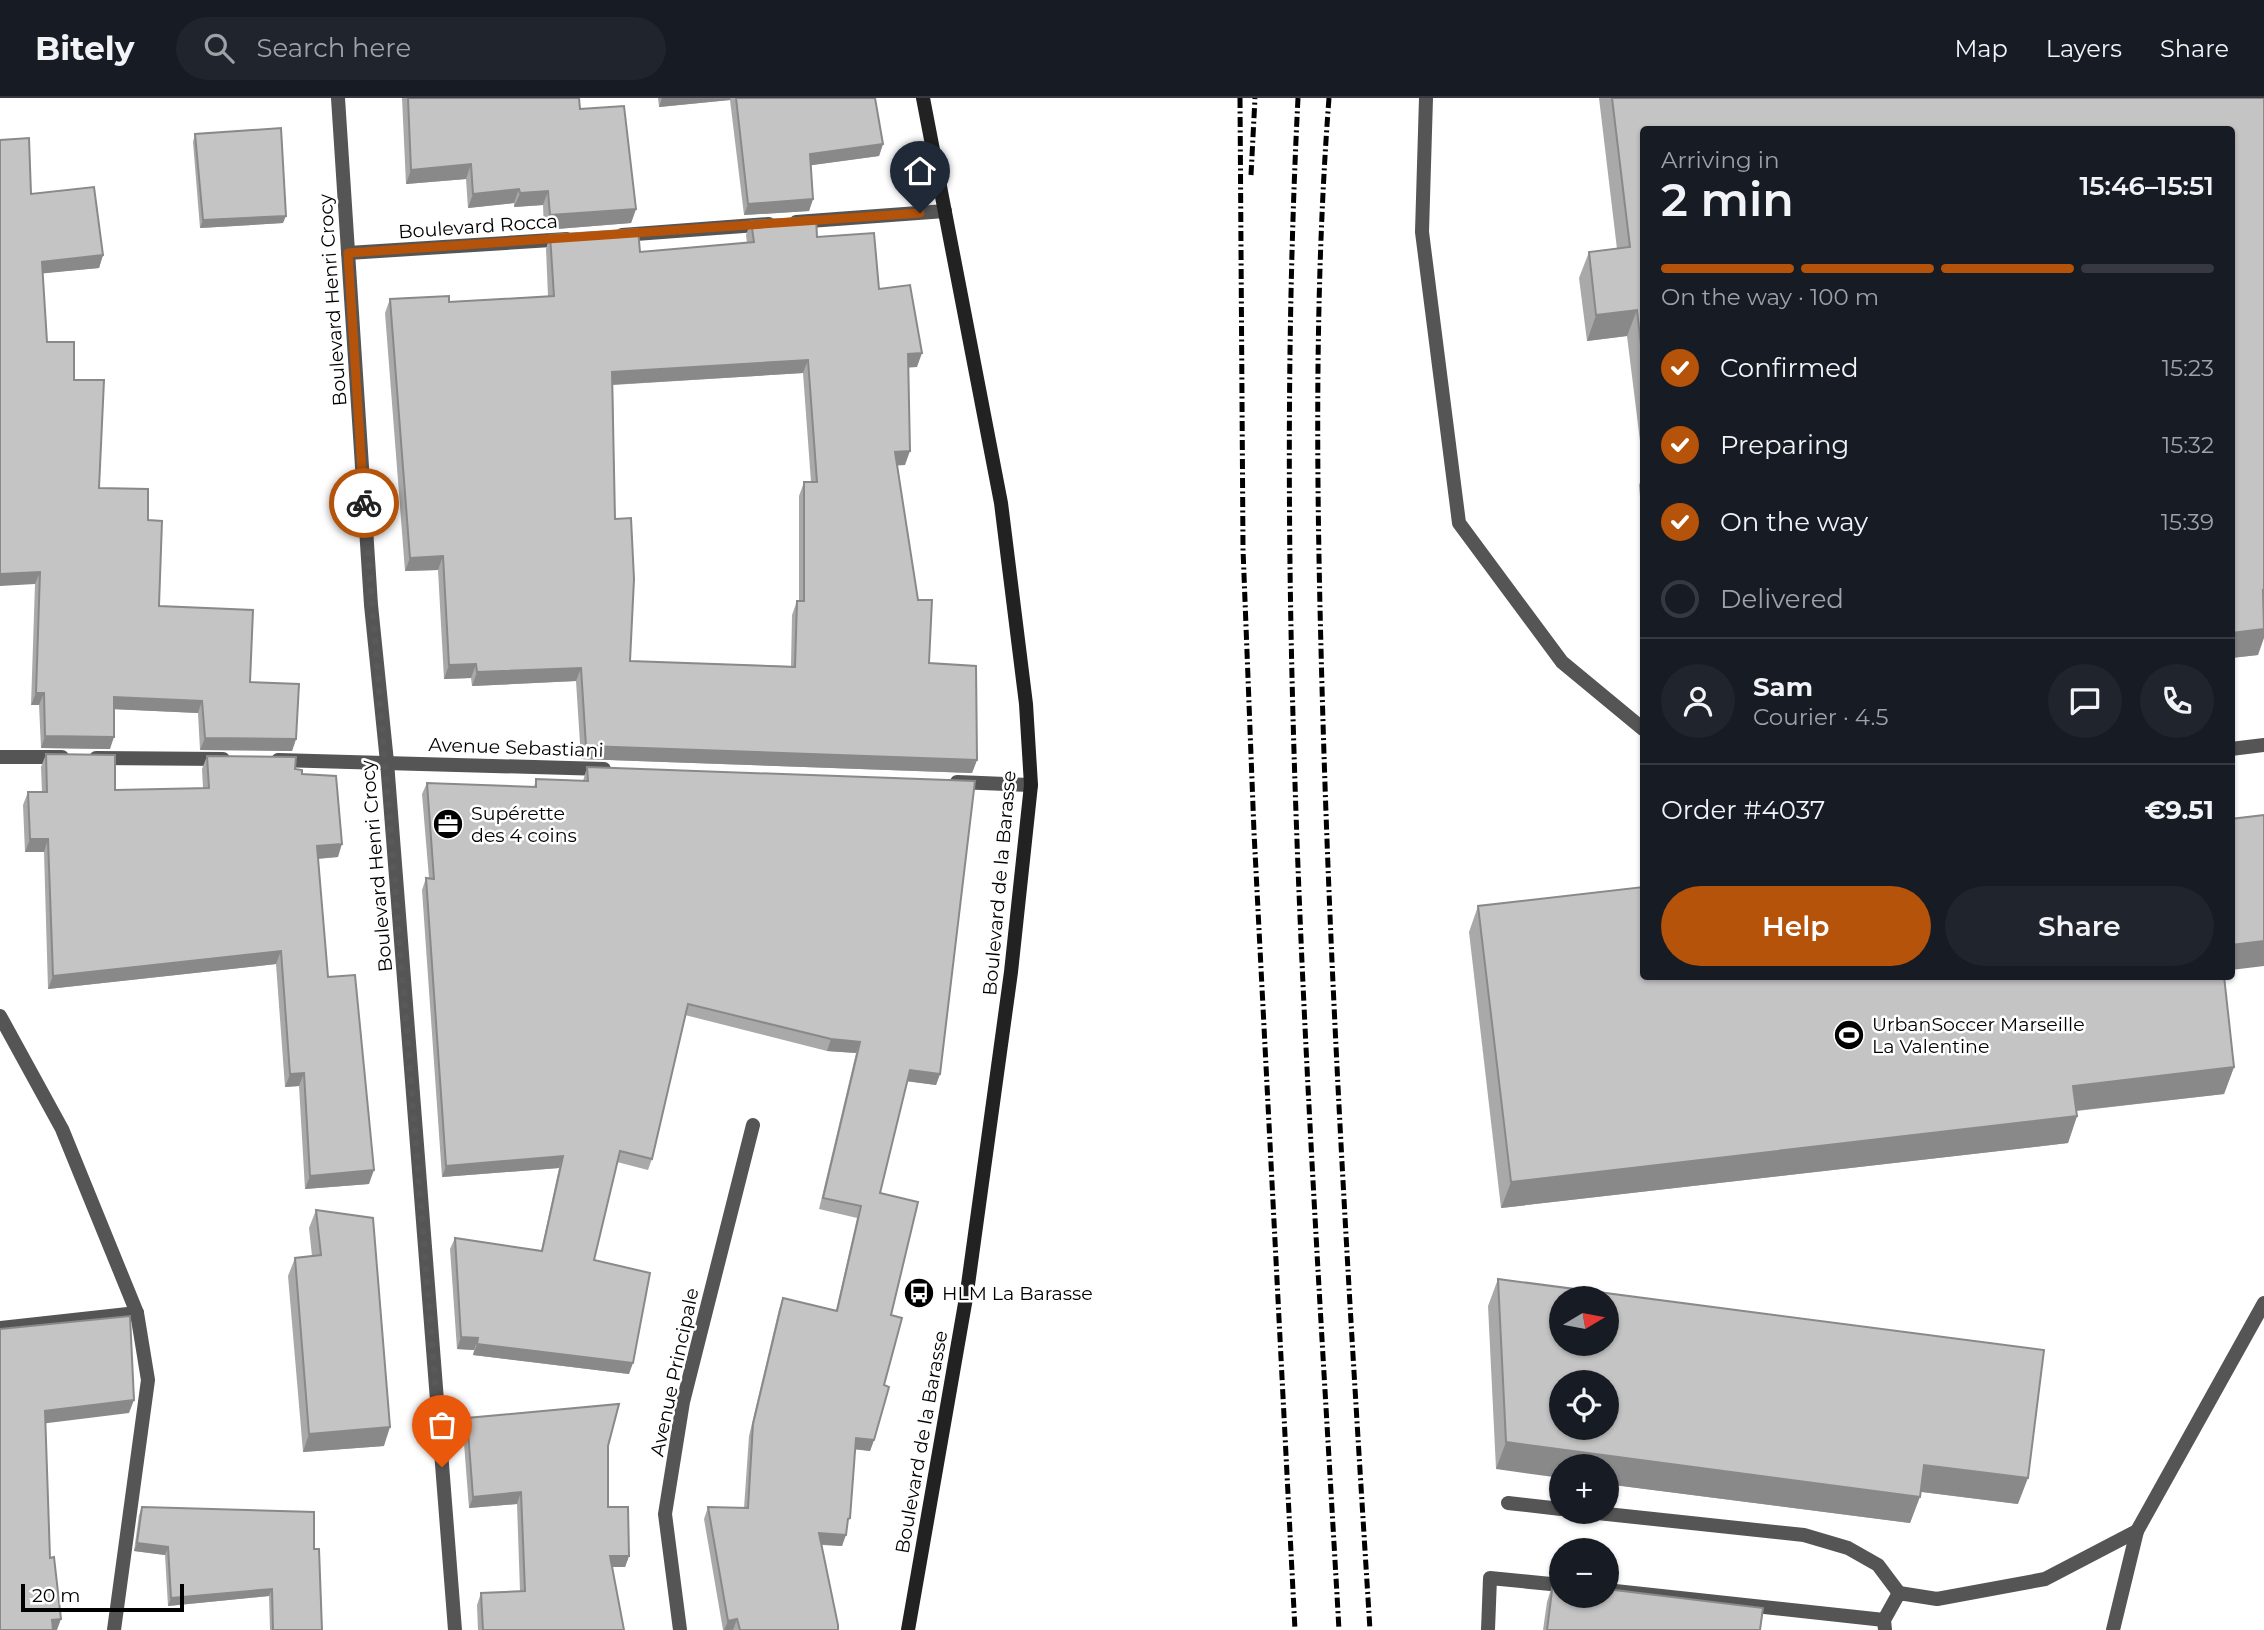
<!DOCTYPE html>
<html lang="en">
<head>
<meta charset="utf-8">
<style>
  body { margin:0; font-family:Montserrat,sans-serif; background:#20242c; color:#f1f3f6; height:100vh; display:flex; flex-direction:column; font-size:26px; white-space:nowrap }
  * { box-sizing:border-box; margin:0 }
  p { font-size:23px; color:#9ea1a6 }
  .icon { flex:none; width:38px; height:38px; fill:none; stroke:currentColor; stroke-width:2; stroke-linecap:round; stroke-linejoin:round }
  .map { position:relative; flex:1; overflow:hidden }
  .drawer { position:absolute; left:1640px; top:28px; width:595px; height:854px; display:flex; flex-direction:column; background:#171b24; border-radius:7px; box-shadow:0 2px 5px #0004 }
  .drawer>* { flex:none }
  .needle { width:46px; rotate:80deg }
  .controls { position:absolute; left:1549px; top:1188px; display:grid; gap:14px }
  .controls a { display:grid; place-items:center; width:70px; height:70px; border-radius:50%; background:#171b24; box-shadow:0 2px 5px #0004; font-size:35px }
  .scale { position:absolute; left:21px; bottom:18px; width:163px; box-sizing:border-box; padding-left:7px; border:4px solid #000; border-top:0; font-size:19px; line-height:24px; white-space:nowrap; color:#000; -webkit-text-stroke:5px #fff; paint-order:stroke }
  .pin { position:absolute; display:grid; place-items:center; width:60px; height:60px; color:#fff; margin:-72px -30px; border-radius:50% 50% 50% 0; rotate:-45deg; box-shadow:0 0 7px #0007 }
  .pin .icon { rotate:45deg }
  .courier { position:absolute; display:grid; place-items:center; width:70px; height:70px; margin:-35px; border:5px solid #b45309; border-radius:50%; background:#fff; color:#222; box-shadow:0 2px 9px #0007 }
  .overview em { font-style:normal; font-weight:600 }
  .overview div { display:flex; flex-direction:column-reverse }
  .overview { display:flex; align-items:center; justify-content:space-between; height:119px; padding:0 21px }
  h1 { font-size:46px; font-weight:600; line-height:52px }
  .bar { display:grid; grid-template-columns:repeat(4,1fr); gap:10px 7px; align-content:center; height:84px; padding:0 21px }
  .bar i { height:9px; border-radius:5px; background:#363941 }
  .bar .on { background:#b45309 }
  .bar p { grid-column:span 4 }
  .line { display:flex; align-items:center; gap:18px; padding:0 21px; border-top:2px solid #363941 }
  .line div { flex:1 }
  .round { display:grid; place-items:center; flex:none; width:74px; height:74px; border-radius:37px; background:#20242c }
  ol { padding:0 21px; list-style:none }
  li { display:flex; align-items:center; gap:21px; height:77px }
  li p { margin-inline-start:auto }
  li .icon { padding:7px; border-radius:50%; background:#b45309; color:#fff; stroke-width:4 }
  li:last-child { color:#9ea1a6 }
  li i { width:38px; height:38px; border:4px solid #363941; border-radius:50% }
  .button { display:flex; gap:14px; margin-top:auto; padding:14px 21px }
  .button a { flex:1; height:80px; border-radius:42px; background:#b45309; color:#fff; font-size:28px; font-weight:600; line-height:80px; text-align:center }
  .button a+a { background:#20242c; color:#f1f3f6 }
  header { display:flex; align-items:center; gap:42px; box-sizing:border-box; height:98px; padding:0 35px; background:#171b24; border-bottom:2px solid #363941 }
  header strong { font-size:33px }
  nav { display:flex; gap:38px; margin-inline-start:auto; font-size:24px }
  .search { width:490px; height:63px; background:#20242c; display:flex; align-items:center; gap:18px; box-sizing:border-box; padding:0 24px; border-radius:38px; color:#9ea1a6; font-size:26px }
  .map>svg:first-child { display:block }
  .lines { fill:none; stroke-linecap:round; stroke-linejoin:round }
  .lane { stroke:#555; stroke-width:14 }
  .street { stroke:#555; stroke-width:14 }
  .secondary { stroke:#222; stroke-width:14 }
  .rail { stroke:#000; stroke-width:5; stroke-dasharray:10 3.5 2 3.5; stroke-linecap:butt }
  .wall { fill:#a9a9a9; fill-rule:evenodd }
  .shaded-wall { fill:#898989 }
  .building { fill:#c4c4c4; stroke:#898989; stroke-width:2; fill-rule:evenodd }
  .done { stroke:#595959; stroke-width:7; stroke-dasharray:0 12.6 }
  .route { stroke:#b45309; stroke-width:9 }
  .labels { text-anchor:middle; stroke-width:5; stroke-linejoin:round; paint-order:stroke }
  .street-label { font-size:19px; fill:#000; stroke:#fff }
  .poi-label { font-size:19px; fill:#000; stroke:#fff; text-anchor:start }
</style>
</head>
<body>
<header>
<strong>Bitely</strong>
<div class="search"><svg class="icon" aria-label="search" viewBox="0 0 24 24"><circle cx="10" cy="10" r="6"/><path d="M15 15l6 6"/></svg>Search here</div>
<nav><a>Map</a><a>Layers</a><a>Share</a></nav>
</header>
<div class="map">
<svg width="2264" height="1532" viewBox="0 0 2264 1532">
  <rect width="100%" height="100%" fill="#fff"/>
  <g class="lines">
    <g class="lane">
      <path d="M1426,0L1422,134L1459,425L1562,564L1643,631"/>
      <path d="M2231,651L2264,647"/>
      <path d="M1508,1405L1561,1411"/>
      <path d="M1588,1414L1804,1437L1848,1450L1878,1467L1899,1495"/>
      <path d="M1606,1492L1884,1522"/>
      <path d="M1488,1532L1490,1480L1561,1487"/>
      <path d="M2113,1532L2137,1433"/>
    </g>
    <g class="street">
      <path d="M338,0L371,507L387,664L455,1532"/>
      <path d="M796,124L945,113"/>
      <path d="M622,137L769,126"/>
      <path d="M348,155L567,141"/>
      <path d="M0,659H62"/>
      <path d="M96,660L223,661"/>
      <path d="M278,662L604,671"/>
      <path d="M957,684L1031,687"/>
      <path d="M0,918L62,1031L137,1215L148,1282L114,1532"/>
      <path d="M0,1230L137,1215"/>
      <path d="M680,1532L665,1416L683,1304L753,1027"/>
      <path d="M1885,1532L1884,1522L1899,1495L1937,1501L2045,1481L2137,1433L2264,1205"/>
    </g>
    <path class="secondary" d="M908,1532L967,1194L1011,874L1031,687L1026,606L1001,405L923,0"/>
    <g class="rail">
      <path d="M1240,0L1243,451L1254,734L1295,1532"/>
      <path d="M1298,0C1272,510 1310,1022 1339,1532"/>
      <path d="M1329,0C1313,208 1317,416 1323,624C1332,927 1351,1230 1370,1532"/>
      <path d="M1251,77L1255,0"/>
    </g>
  </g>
  <g class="wall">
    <path d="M402,0H579L580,11L636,111L631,125L544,132L543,107L514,109V105L468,110L466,81L406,86Z"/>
    <path d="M658,0H875L883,46L879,58L811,67L813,101L809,113L744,117L730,2L659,9Z"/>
    <path d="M1599,0H2264L2258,557L2231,560V32H1643V367L1627,238L1587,243L1579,180L1589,154L1617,151Z"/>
    <path d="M195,36L283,125L200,130L193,44Z"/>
    <path d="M31,96L103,157L99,170L42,175L47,244L74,282L99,390L148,422L159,508L250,584L296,641L292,653L200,652L198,615L114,611L110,651L41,650L39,607H31L35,486Z"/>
    <path d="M751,123L817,139L879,191L917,269H908L905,367H897L918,502L929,565L977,662L972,675L581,661L576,583L472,588L471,580L444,581L438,472L405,473L385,215L390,201L449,204L548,198L546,151L550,137L640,154L747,145L746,137ZM803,275L811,384H804L799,398V503H797L792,517L791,568L630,563L615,421L613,287Z"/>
    <path d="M1643,377V434L1639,387Z"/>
    <path d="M46,656L115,692L203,690L202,671L207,658L295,671L302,676L338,759L318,761L328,879L369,1086L305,1091L299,988L285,989L276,866L48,891L44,754H25L23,707L28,694H42L41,669Z"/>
    <path d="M587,669L940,976L936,987L907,983L880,1095L891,1217L884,1287L874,1342L870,1353L855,1351L847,1430L842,1448L821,1447L838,1532H723L704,1421L708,1409L744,1410L749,1338L779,1211L783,1200L836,1212L857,1120L819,1111L856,955L827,953L685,917L652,1061L648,1072L617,1064L594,1162L629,1276L473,1257L474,1252L457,1251L450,1151L455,1140L541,1153L559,1070L442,1079L422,792L426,780H429L422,696L427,685L534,689L536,681L583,683Z"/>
    <path d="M1478,808L2234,969L2224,996L2077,1013V1018L2068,1045L1501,1110L1469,834Z"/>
    <path d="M316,1112L384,1348L303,1354L288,1178L295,1160L312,1158L309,1130Z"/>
    <path d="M1498,1181L2018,1406L1921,1394L1910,1425L1606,1386V1368L1496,1371L1488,1208Z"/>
    <path d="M467,1320L608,1348V1409L629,1458L625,1469H612L624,1532H478L477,1507L481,1495L520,1493L517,1406L469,1410L463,1332Z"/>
    <path d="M142,1409L314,1451L322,1532H270L269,1498L168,1508L165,1457L134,1453L139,1417Z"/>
    <path d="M1553,1485L1760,1532H1543L1547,1504Z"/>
  </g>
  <g class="shaded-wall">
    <path d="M662,0H731L730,2L659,9Z"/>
    <path d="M883,46L879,58L806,68L810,56Z"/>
    <path d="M471,66L466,81L406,86L411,72Z"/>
    <path d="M519,91L514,105L468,110L473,96Z"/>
    <path d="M548,93L543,107L514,109L520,95Z"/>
    <path d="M813,101L809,113L744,117L748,106Z"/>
    <path d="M636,111L631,125L544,132L550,117Z"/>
    <path d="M286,118L283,125L200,130L203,122Z"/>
    <path d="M103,157L99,170L37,176L42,164Z"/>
    <path d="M1637,212L1627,238L1587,243L1596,217Z"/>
    <path d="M922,255L917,269L903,270L908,256Z"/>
    <path d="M808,262L803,275L607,287L612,274Z"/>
    <path d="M910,353L905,367L890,368L895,354Z"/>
    <path d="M443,458L438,472L405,473L410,460Z"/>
    <path d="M40,474L35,486L0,488V476Z"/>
    <path d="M2264,531V540L2258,557L2231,560V535Z"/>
    <path d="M476,566L471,580L444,581L449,567Z"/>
    <path d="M581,570L576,583L472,588L477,574Z"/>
    <path d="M36,595H44L39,607H31Z"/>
    <path d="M114,599L202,603L198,615L110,611Z"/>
    <path d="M45,638L114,639L110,651L41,650Z"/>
    <path d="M205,640L296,641L292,653L200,652Z"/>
    <path d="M586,648L977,662L972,675L581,661Z"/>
    <path d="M30,741H48L44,754H25Z"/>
    <path d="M342,746L338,759L312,761L317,748Z"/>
    <path d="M2264,843V868L2231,872V847Z"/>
    <path d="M281,853L276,866L48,891L53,878Z"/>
    <path d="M831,941L860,944L856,955L827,953Z"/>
    <path d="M2234,969L2224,996L2063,1014L2073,988Z"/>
    <path d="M910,972L940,976L936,987L905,983Z"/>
    <path d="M304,975L299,988L285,989L290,976Z"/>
    <path d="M2077,1018L2068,1045L1501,1110L1511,1084Z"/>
    <path d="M563,1058L559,1070L442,1079L446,1068Z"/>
    <path d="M374,1072L369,1086L305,1091L310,1078Z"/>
    <path d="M461,1239L478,1240L474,1252L457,1251Z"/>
    <path d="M477,1246L633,1265L629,1276L473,1257Z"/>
    <path d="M134,1302L129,1315L40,1326L45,1313Z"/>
    <path d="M390,1329L384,1348L303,1354L309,1336Z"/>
    <path d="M856,1340L874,1342L870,1353L852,1351Z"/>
    <path d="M1506,1344L1920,1399L1910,1425L1606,1386V1368H1561V1380L1496,1371Z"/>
    <path d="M1924,1367L2028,1380L2018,1406L1915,1393Z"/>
    <path d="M521,1394L517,1406L469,1410L473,1399Z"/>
    <path d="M819,1435L846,1437L842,1448L815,1446Z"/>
    <path d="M137,1445L168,1449L165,1457L134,1453Z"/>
    <path d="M610,1458H629L625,1469H605Z"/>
    <path d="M272,1491L269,1498L168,1508L171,1500Z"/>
    <path d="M61,1521L57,1532H49L52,1522Z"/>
    <path d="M737,1521L733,1532H724L728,1523Z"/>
  </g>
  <g class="building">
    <path d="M408,0H579L580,11L624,8L636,111L550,117L548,93L520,95L519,91L473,96L471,66L411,72Z"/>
    <path d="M736,0H875L883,46L810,56L813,101L748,106Z"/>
    <path d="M1612,0H2264V491L2263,492L2264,531L2231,535V32H1643V265L1637,212L1596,217L1589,154L1630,149Z"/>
    <path d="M281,30L286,118L203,122L195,36Z"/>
    <path d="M29,40L31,96L94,89L103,157L42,164L47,244H74V282H104L99,390L148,391V422L162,423L159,508L253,512L250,584L299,586L296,641L205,640L202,603L114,599V639L45,638L44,595H36L40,474L0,476V42Z"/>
    <path d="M816,119L817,139L874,135L879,191L910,187L922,255L908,256L910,353L895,354L918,502H932L929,565L976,568L977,662L586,648L581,570L477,574L476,566L449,567L443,458L410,460L390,201L449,198V204L554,198L550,137L638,131L640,154L754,144L751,123ZM808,262L817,384H804V503H797L795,569L630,563L634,481L631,420L615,421L612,274Z"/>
    <path d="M46,656L115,657V692L209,690L207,658L296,659L295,671L302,672V676L336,678L342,746L317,748L328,879L355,877L374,1072L310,1078L304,975L290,976L281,853L53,878L48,741H30L28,694H47Z"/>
    <path d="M587,669L975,683L940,976L910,972L880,1095L918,1104L891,1217L902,1220L884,1287L889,1289L874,1342L856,1340L850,1420L848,1421L846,1437L819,1435L838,1527V1532H740L737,1521L728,1523L708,1409L748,1410L753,1326L783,1200L837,1213L861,1108L823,1100L860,944L831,941L688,906L652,1061L620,1053L594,1162L650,1175L633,1265L477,1246L478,1240L461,1239L455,1140L542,1153L563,1058L446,1068L426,780L434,781L427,685L536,689V681L588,683Z"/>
    <path d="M2264,717V843L2231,847V721Z"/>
    <path d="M1643,789V878H2224L2234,969L2073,988L2077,1018L1511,1084L1478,808Z"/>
    <path d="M316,1112L373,1120L390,1329L309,1336L295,1160L321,1157Z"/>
    <path d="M1498,1181L2044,1252L2028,1380L1924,1367L1920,1399L1506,1344ZM1561,1200H1606V1246H1561ZM1561,1284H1606V1330H1561Z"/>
    <path d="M130,1218L134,1302L45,1313L50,1460L54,1459L61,1521L52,1522L53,1532H0V1231Z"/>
    <path d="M619,1306L608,1348V1409H628L629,1458H610L624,1532H483L481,1495L525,1493L521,1394L473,1399L467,1320Z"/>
    <path d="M142,1409L314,1414V1451H319L322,1532H273L272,1491L171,1500L168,1449L137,1445Z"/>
    <path d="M1553,1485L1561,1486V1498H1606V1491L1763,1510L1760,1532H1547Z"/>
  </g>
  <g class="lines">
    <path class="done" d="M364,405L442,1369"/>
    <path class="route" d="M364,405L348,155L920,115"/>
  </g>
  <defs>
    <g id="office-disc" transform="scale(1.575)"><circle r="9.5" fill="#000" stroke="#fff"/><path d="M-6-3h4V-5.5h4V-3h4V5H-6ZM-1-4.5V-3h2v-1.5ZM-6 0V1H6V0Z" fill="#fff"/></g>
    <g id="stadium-disc" transform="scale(1.575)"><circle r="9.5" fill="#000" stroke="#fff"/><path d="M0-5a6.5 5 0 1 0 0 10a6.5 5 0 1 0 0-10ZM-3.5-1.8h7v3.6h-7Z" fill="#fff"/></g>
    <g id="bus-disc" transform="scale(1.575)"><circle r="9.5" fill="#000" stroke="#fff"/><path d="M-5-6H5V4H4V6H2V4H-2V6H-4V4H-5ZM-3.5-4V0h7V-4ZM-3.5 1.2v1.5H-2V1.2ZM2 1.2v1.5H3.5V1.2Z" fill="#fff"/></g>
  </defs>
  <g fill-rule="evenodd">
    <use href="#office-disc" x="448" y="726"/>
    <use href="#stadium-disc" x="1849" y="937"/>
    <use href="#bus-disc" x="919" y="1195"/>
  </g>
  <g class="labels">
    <g class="street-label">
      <text transform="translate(478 128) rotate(-4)" y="7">Boulevard Rocca</text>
      <text transform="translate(332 202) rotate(-94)" y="7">Boulevard Henri Crocy</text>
      <text transform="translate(516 649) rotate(2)" y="7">Avenue Sebastiani</text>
      <text transform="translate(376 768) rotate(-95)" y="7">Boulevard Henri Crocy</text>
      <text transform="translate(999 785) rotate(-85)" y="7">Boulevard de la Barasse</text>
      <text transform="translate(674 1274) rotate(-78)" y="7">Avenue Principale</text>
      <text transform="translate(921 1344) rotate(-80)" y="7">Boulevard de la Barasse</text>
    </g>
    <g class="poi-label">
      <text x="471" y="722">Supérette<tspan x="471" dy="22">des 4 coins</tspan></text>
      <text x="1872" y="933">UrbanSoccer Marseille<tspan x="1872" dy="22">La Valentine</tspan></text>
      <text x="942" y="1202">HLM La Barasse</text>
    </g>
  </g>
</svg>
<div class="controls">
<a><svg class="needle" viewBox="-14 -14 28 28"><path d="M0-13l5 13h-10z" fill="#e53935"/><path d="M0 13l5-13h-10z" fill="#9ea1a6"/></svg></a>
<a><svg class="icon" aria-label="locate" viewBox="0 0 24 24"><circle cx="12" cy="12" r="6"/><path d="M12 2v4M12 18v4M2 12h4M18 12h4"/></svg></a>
<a>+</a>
<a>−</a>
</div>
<div class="scale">20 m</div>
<div class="pin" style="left:442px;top:1369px;background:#ea580c"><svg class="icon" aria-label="bag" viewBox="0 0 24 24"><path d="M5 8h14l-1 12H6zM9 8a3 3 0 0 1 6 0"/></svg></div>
<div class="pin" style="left:920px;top:115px;background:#1f2937"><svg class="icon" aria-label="home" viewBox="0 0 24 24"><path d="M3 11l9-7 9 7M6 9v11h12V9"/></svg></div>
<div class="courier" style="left:364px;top:405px"><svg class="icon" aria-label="bike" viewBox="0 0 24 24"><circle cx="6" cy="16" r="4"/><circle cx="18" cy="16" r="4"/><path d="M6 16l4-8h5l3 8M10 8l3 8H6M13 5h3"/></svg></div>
<section class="drawer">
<div class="overview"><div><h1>2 min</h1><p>Arriving in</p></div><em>15:46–15:51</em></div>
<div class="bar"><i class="on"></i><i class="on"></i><i class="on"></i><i></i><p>On the way · 100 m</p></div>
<ol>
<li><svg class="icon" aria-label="check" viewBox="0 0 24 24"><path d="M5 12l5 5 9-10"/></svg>Confirmed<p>15:23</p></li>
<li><svg class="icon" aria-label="check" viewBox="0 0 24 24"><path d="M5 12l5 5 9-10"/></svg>Preparing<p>15:32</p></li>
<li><svg class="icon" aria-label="check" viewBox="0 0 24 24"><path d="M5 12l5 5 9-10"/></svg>On the way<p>15:39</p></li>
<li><i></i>Delivered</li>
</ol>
<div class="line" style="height:126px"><a class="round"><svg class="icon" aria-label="person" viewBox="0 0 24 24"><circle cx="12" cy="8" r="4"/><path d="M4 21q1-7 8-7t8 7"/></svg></a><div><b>Sam</b><p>Courier · 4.5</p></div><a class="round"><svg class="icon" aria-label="chat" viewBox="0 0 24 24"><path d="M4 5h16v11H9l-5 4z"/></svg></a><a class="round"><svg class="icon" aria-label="phone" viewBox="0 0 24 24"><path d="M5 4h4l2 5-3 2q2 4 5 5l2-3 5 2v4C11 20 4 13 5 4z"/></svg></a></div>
<div class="line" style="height:91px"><div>Order #4037</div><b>€9.51</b></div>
<div class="button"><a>Help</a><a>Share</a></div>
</section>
</div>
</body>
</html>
